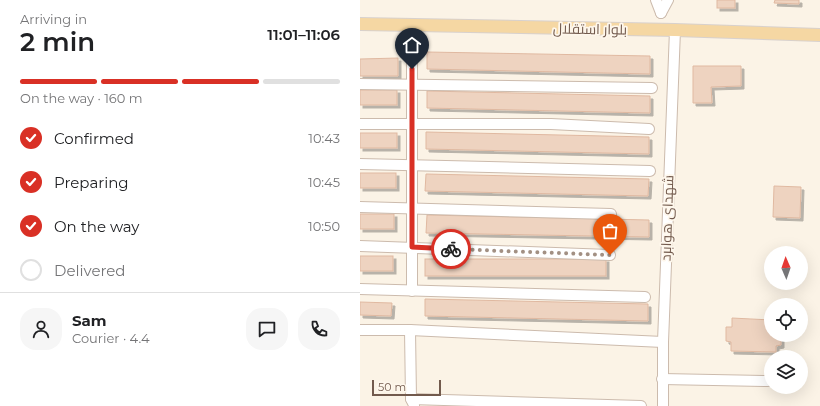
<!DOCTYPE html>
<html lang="en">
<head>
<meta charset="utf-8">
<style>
  body { margin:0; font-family:Montserrat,Cairo,sans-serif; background:#f6f6f6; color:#202124; height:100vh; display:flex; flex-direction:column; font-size:15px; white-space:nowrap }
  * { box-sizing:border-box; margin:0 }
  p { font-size:13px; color:#757577 }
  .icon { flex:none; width:22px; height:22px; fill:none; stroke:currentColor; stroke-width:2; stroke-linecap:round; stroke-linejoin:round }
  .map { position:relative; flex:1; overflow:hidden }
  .sheet { display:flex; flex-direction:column; background:#fff; width:360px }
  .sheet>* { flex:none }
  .needle { width:26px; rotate:358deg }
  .controls { position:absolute; left:404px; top:246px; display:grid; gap:8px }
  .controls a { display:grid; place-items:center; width:44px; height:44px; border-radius:50%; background:#fff; box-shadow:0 4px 16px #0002; font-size:20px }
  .scale { position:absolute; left:12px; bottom:10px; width:69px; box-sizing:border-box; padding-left:4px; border:2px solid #725a4d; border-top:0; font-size:11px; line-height:14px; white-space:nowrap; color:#725a4d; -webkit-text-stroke:3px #fef7ec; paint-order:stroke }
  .pin { position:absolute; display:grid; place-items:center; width:34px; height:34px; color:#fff; margin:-41px -17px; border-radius:50% 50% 50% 0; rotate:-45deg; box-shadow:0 0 4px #0007 }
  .pin .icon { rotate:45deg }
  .courier { position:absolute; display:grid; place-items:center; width:40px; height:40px; margin:-20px; border:3px solid #d93025; border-radius:50%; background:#fff; color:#222; box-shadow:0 1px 5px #0007 }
  .overview em { font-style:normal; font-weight:600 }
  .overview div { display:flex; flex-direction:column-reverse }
  .overview { display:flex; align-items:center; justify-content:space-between; height:68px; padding:0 20px }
  h1 { font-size:26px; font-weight:600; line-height:30px }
  .bar { display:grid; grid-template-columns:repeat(4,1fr); gap:6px 4px; align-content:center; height:48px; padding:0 20px }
  .bar i { height:5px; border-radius:3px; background:#e0e0e0 }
  .bar .current { background:#d93025 }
  .bar p { grid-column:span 4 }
  .line { display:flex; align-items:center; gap:10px; padding:0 20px; border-top:1px solid #e0e0e0 }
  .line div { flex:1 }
  .round { display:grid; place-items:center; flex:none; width:42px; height:42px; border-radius:16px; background:#f6f6f6 }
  ol { padding:0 20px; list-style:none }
  li { display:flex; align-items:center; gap:12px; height:44px }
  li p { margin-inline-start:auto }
  li .icon { padding:4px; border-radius:50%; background:#d93025; color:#fff; stroke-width:4 }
  li:last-child { color:#757577 }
  li i { width:22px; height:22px; border:2px solid #e0e0e0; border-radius:50% }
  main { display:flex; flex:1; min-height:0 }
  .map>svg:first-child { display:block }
  .building { fill:#eed3c0; stroke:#e0b9a1; filter:url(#shadow) }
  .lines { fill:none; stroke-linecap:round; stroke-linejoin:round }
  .minor-casing { stroke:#ccbbad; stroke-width:12 }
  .major-casing { stroke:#d8d1cd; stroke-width:14 }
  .minor { stroke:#fff; stroke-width:10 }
  .major { stroke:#f5d7a3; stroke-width:12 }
  .done { stroke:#a29083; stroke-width:4; stroke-dasharray:0 7.2 }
  .route { stroke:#d93025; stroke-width:5 }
  .labels { text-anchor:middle; stroke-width:3.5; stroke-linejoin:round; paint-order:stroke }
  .street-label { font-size:14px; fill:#725a4d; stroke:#fef7ec }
</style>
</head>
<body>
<main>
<section class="sheet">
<div class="overview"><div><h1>2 min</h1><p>Arriving in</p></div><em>11:01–11:06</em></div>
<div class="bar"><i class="current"></i><i class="current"></i><i class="current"></i><i></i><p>On the way · 160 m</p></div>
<ol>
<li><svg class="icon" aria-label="check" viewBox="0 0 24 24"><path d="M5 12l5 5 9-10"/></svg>Confirmed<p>10:43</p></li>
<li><svg class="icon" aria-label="check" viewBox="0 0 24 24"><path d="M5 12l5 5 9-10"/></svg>Preparing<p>10:45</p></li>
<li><svg class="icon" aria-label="check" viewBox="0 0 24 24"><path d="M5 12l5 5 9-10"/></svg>On the way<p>10:50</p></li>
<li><i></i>Delivered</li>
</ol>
<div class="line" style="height:72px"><a class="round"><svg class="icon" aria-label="person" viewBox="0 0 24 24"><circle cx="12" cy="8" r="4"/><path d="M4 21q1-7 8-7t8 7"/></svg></a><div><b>Sam</b><p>Courier · 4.4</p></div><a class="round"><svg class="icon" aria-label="chat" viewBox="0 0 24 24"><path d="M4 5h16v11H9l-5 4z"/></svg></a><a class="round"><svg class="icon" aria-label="phone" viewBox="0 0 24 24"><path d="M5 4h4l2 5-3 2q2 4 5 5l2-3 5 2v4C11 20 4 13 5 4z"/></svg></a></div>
</section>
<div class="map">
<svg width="460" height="406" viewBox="0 0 460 406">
  <defs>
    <filter id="shadow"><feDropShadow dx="3" dy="3" stdDeviation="0" flood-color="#0004"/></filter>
  </defs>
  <rect width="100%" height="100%" fill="#fbf3e6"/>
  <g class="building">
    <rect x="357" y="0" width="18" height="8"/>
    <path d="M415,0H439V4L414,3Z"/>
    <path d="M67,52L290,56V74L67,69Z"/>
    <path d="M38,58V76H0V59Z"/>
    <path d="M333,66H381V86L351,87L352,103H333Z"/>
    <rect x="0" y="90" width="37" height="15"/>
    <path d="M67,91L290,96V113L67,108Z"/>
    <path d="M66,132L289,137V154L66,149Z"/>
    <rect x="0" y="133" width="37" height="15"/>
    <rect x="0" y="173" width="36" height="15"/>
    <path d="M66,174L289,179L288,196L65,191Z"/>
    <path d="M414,186L441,187L440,218L413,217Z"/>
    <rect x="0" y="214" width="34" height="15"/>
    <path d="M67,215L289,220V237L66,233Z"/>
    <rect x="0" y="256" width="33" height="15"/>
    <rect x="65" y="259" width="181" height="17"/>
    <path d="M65,299L288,304V321L65,316Z"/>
    <path d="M0,302L32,303L31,316L0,315Z"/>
    <path d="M372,318L411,320V335H421V345L416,346V352L371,351V342L366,341V327H372Z"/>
  </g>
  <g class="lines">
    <g class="minor-casing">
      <g id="minor">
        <path d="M296,0L301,13"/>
        <path d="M301,13L308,0"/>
        <path d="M0,84L292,88"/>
        <path d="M0,124H191L289,129"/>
        <path d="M0,164L290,171"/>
        <path d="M0,207L251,214"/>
        <path d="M0,246L250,255"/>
        <path d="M0,289L285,297"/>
        <path d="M52,291V25"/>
        <path d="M0,330H50L303,342"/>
        <path d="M50,330L51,399L54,405"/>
        <path d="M302,379L408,381"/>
        <path d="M51,399L281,406"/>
        <path d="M303,406V342L315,30"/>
      </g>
    </g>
    <g class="major-casing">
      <path id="major" d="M0,24L315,30L460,35"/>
    </g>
    <use href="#minor" class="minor"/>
    <use href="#major" class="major"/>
  </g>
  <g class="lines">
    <path class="done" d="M91,249L250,255"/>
    <path class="route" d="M52,69V247L91,249"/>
  </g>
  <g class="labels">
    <g class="street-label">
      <text transform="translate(230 29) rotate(1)" y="5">بلوار استقلال</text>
      <text transform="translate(307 218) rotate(-88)" y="5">شهدای هوابرد</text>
    </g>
  </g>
</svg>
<div class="controls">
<a><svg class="needle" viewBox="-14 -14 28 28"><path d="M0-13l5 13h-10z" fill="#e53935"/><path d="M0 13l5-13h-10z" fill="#757577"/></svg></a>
<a><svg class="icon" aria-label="locate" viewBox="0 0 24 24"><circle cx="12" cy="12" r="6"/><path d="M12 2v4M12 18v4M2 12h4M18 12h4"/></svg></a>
<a><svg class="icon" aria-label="layers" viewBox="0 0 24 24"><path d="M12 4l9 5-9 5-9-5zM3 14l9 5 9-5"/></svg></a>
</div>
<div class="scale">50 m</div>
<div class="pin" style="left:250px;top:255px;background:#ea580c"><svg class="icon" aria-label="bag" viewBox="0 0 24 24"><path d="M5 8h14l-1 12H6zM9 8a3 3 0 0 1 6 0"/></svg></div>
<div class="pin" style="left:52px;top:69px;background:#1f2937"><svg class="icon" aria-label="home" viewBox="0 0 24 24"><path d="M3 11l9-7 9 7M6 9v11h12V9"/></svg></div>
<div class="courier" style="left:91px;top:249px"><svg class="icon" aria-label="bike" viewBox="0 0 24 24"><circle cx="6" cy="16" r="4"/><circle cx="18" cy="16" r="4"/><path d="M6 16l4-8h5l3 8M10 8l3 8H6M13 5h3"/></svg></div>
</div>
</main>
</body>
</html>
